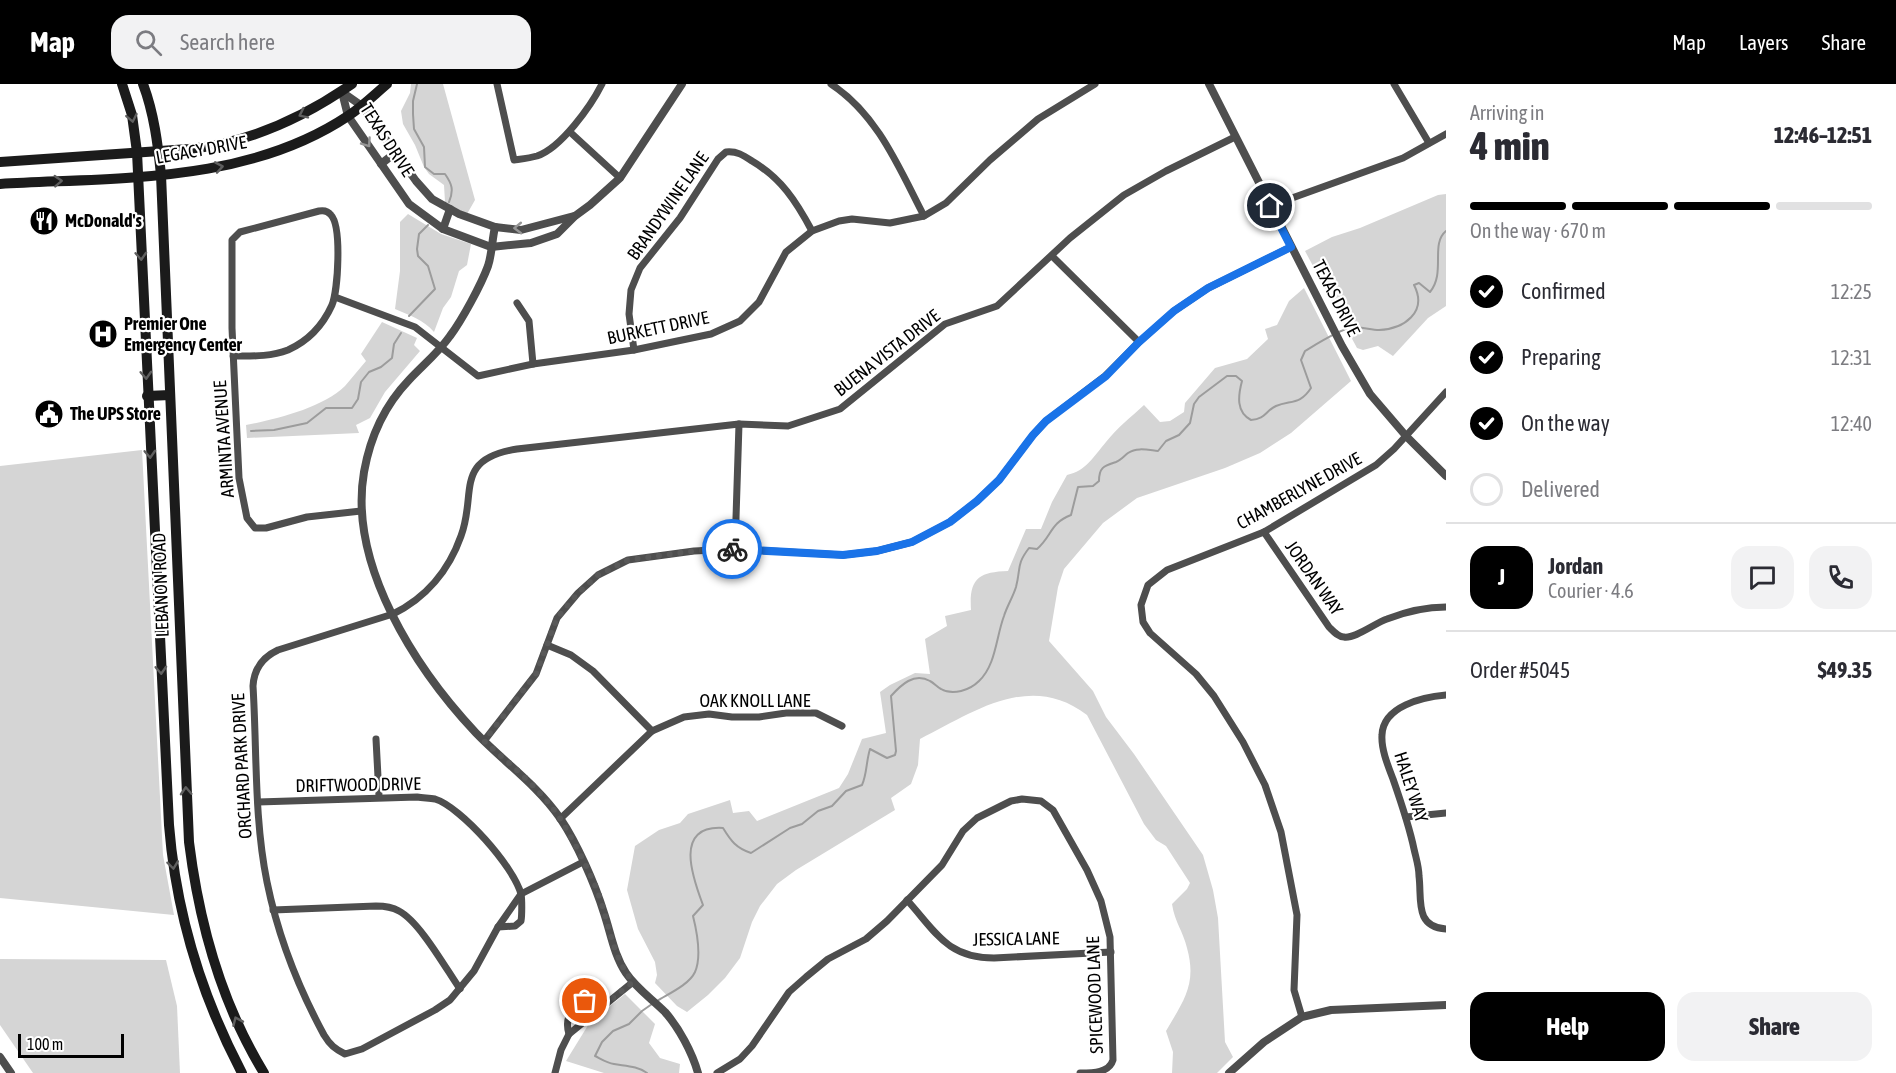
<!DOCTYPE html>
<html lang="en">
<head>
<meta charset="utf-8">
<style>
  body { margin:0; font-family:"Asap Condensed",sans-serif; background:#f2f2f3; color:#2b2b33; height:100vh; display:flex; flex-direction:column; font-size:22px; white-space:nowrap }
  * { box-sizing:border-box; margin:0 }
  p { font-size:20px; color:#7c7c81 }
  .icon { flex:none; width:33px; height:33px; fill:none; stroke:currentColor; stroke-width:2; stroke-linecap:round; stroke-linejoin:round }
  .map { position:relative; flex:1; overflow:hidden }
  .sheet { display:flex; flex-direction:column; background:#fff; width:450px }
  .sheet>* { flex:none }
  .scale { position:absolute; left:18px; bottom:15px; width:106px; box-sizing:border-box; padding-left:6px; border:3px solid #000; border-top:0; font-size:16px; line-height:21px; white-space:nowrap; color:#000; -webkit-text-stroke:4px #fff; paint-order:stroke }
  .pin { position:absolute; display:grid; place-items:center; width:51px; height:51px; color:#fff; margin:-26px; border:3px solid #fff; border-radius:50%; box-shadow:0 2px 6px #0007 }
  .courier { position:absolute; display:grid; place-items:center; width:60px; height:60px; margin:-30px; border:4px solid #1a73e8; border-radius:50%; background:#fff; color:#222; box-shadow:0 2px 8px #0007 }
  .overview em { font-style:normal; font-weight:800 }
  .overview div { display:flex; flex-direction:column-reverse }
  .overview { display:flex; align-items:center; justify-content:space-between; height:102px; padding:0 24px }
  h1 { font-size:39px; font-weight:800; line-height:45px }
  .bar { display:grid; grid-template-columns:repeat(4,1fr); gap:9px 6px; align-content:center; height:72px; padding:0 24px }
  .bar i { height:8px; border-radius:4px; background:#e1e1e2 }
  .bar .selected { background:#000 }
  .bar p { grid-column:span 4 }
  .line { display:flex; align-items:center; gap:15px; padding:0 24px; border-top:2px solid #e1e1e2 }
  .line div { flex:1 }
  .round { display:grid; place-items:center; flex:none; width:63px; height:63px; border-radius:18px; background:#f2f2f3 }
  ol { padding:0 24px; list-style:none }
  li { display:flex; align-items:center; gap:18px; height:66px }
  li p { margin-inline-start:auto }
  li .icon { padding:6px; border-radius:50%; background:#000; color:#fff; stroke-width:4 }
  li:last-child { color:#7c7c81 }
  li i { width:33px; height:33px; border:3px solid #e1e1e2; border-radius:50% }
  .action { display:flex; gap:12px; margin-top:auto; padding:12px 24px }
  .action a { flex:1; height:69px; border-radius:18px; background:#000; color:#fff; font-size:24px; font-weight:800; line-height:69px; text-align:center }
  .action a+a { background:#f2f2f3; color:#2b2b33 }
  header { display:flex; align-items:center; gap:36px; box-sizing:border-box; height:84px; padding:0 30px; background:#000; color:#fff }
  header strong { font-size:28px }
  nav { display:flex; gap:33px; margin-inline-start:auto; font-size:21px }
  .search { width:420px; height:54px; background:#f2f2f3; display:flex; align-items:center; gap:15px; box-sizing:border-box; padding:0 21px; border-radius:18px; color:#7c7c81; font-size:22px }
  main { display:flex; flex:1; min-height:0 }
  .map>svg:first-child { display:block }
  .green { fill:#d5d5d5 }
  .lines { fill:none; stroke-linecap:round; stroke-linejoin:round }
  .stream { stroke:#9c9c9c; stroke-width:2 }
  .minor { stroke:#4e4e4e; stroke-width:7 }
  .tertiary { stroke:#4e4e4e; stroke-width:8 }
  .secondary { stroke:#1b1b1b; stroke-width:10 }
  .oneway { stroke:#5f5f5f }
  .oneway2 { stroke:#959595 }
  .done { stroke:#595959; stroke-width:6; stroke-dasharray:0 10.8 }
  .route { stroke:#1a73e8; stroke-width:8 }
  .labels { text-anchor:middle; stroke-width:4.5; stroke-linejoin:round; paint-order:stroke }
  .street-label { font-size:18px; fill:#000; stroke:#fff }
  .poi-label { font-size:18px; font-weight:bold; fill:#000; stroke:#fff; text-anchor:start }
</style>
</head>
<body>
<header>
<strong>Map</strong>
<div class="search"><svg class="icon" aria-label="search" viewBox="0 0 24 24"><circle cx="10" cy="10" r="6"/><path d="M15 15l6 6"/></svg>Search here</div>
<nav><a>Map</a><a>Layers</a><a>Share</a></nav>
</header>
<main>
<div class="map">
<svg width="1446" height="989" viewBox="0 0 1446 989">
  <rect width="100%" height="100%" fill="#fff"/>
  <g class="green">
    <path d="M411,0H443L475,116L467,130L445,118L444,101L429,90L424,83L415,61L403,40L401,27L410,9Z"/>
    <path d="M1446,110V222L1428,234L1393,272L1378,262L1363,266L1357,264L1305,167L1332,153L1360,144L1438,111Z"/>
    <path d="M408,130L441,150L471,160L467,181L459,187L451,213L443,224L434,248C424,236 409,231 395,225L400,187V138Z"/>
    <path d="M1304,204L1351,297L1291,349L1260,369L1225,384L1137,414L1103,439L1064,485L1058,503L1049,557L1093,607L1106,633L1134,670L1203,771L1213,806L1218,834L1225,958L1233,973L1217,989H1172L1173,968L1166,947C1184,916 1197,900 1187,864C1183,847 1175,839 1172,820L1187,805L1190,799L1166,762L1156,756L1144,740L1087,631C1030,587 974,628 920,655L918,681L911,700L891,714L895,726L796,786L777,800L760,822L752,838L740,874L725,894L708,911L687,928L677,922L655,899L657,891L655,878L638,845L627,806L635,762L659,746L680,739L688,730L730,716L733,729L749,727L757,737L839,704L848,690L862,655L886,649L880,608L890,601L915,589L930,590L925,555L947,542L945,532L971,526C969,495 978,488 1008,487L1026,445H1041L1052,418L1067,391C1086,387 1094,372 1106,358C1117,344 1131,333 1144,321L1160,338L1170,337L1184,328L1185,319L1215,284L1247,275L1268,255L1265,245L1277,241L1289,217Z"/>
    <path d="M382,238L417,254L414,261L420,267L385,308L370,334L356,341L359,349L247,354L246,341C277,335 322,324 345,302C352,294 359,285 366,277L361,270Z"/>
    <path d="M142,366L163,771L174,831L0,814V382Z"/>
    <path d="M0,875L166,876L177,922L180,989H33L0,941Z"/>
    <path d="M625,910L655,940L649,959L660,974L680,980L679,989H604L566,977L590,938Z"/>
  </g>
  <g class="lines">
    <g class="stream">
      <path d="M417,0L413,17V30L414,45L424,63L425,83L434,90H445C452,100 454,106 449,118"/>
      <path d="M409,232L435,205L428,182L418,172L417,165L419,150L428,141"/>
      <path d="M251,347L274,346L307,339L326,324H352L358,315L361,298L369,288L381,283L392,274L394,260L401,249"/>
      <path d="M657,917C668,910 689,901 695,888C702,872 697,848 693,832L703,821C692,792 674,741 723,744C731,757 736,764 751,769L790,744L802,740L818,727L832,722L846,707L862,701C867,690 866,678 870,665L887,674L895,671L896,667L891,612C901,601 914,588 930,597C934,599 937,603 941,605C953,612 970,606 979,597C996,581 996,553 1004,532C1007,522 1013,513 1016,503C1021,484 1016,481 1029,464L1037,465C1052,452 1050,439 1071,431L1078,403L1093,402L1099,397C1099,383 1104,382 1116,378C1121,376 1124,372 1128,369C1137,363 1148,366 1158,367L1166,357L1179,351L1190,339L1194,320L1199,313L1227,292H1236L1242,297C1238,312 1236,328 1251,336C1266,335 1265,327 1276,322C1291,316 1300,321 1311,304L1301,276L1305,267C1315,261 1340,245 1351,244C1360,242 1370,246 1379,246C1404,245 1428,228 1414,201L1419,199L1430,208C1446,189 1430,160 1446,147"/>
      <path d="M647,989C638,982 625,982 614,980C607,979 601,975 595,972L602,958L613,947L629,940L642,927L652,920"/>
    </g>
    <g class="minor">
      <path d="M497,0L514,76C521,75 530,74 537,72C561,64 591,22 602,0"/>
      <path d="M831,0C878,31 899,84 924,132"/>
      <path d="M1394,0L1429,59"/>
      <path d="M570,48L620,94"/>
      <path d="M1270,122L1403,74L1446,50"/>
      <path d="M1052,172L1139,258"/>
      <path d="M335,213L415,243L478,292L533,280L634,266L711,250L740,237L759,218L786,168L812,147L839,137L852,135L890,139L924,132L946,119L990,76L1038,35L1095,0"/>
      <path d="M517,219L529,237L533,280"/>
      <path d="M634,266L629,230L631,206L640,184L680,134L718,75L726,68C737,67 743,71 752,77C781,94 796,117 812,147"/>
      <path d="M233,272C251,272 270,273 288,266C308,257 323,241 332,221C338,206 342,143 331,131C328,127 324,126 319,127L240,148L232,156V244L239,394L247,434L255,444H266L307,433L361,427"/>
      <path d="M1264,448L1329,543C1333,547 1338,553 1344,553C1355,555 1375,539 1387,535C1405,528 1426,523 1446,523"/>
      <path d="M735,465L739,340"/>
      <path d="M547,561L571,571L593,587L652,647"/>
      <path d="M1446,611C1423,613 1383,622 1382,651C1381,665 1388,682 1393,695C1401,718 1409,741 1414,765C1416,774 1419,783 1419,792C1422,815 1414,843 1446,845"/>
      <path d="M376,655L379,712"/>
      <path d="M484,657L536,590L557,534L578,509L598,491L628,476L694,467L735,465L843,471L877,467L912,458L950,438L977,417L999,396L1033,351L1046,337L1105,292L1139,258L1174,227L1208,204L1291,163"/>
      <path d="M258,718L417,713C423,714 429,714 435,715C461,723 514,783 521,810C522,815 522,831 521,837L515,842L498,843"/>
      <path d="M1406,733L1446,729"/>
      <path d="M560,735L652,647L684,633L709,630L732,633H759L786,629H816L842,642"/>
      <path d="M583,778L521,810L498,843L474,887L450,916L435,926L362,965L345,970C335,965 330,961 324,951C298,903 278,852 267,798C254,734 257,667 253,602C254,585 263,573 278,566L393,530C426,514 449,486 461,452C477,410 453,375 517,365L739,340L788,342L840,325L945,240L997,222L1070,154L1124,111L1166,87L1235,53"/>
      <path d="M907,816C936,848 947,874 994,874L1111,868"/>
      <path d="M273,826L376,822C384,822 392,823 399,827C420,838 446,885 460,905"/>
      <path d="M1302,933L1294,906L1297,831L1281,748L1265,701L1243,658L1214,612L1196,590L1150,549L1143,538L1141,521L1148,501L1167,486L1264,448L1376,381L1394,365L1446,308"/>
      <path d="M569,950C564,934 572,920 589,917L603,922"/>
      <path d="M555,989L561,966L569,950L633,898"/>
      <path d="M717,989L740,975L752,962L789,908L806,893L828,875L866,855L887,837L942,781L963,747L977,734L1011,717L1022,715L1041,717L1053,726L1087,786L1101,817L1110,853L1113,976C1109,989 1093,989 1080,989"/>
    </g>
    <g class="tertiary">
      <path d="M1209,0L1342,262L1370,310L1406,352L1446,392"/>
      <path d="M342,8L348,32L409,120L443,145L491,163L531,159L557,150L575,132L590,121L620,94L682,0"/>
      <path d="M342,8L362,22L416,97L432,115L459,130L495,143L521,146L574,132"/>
      <path d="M381,80L395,69"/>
      <path d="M495,143C492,156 492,170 488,182C481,201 462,236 450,252C438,269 423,281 409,296C385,321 370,354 364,388C348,481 416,585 476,649C504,678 537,701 560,734C577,759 595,800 604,829C611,850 614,871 626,889C636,904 652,915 665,928C679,944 692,968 698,989"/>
      <path d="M443,145L450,125"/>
      <path d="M0,973L11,989"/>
      <path d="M1229,989L1264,958L1302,933L1331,926L1446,921"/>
    </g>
    <g class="secondary">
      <path d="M122,0L132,31L137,68L169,741C176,829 201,911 242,989"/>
      <path d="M143,0C154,29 158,61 161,91L189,758C199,838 221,919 264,989"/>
      <path d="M0,78L189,65C249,59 303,34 352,0"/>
      <path d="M0,100C117,93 246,100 348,32C362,23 374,11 387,0"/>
      <path d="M147,312L170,311"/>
    </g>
  </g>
  <defs><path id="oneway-chevron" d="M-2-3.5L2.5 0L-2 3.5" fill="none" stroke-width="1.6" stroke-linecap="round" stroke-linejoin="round" transform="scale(1.5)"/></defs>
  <g class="oneway">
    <use href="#oneway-chevron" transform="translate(303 30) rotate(154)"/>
    <use href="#oneway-chevron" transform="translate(132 34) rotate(79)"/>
    <use href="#oneway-chevron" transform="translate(219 83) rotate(-10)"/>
    <use href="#oneway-chevron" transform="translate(58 97) rotate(-3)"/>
    <use href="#oneway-chevron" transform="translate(141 172) rotate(87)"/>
    <use href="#oneway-chevron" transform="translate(146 291) rotate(87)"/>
    <use href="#oneway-chevron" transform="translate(150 370) rotate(87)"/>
    <use href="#oneway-chevron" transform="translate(161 586) rotate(87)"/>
    <use href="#oneway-chevron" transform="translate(186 707) rotate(-93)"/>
    <use href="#oneway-chevron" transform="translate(173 781) rotate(83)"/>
    <use href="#oneway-chevron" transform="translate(237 937) rotate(-114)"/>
  </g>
  <g class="oneway2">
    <use href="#oneway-chevron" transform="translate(367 59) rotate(55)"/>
    <use href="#oneway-chevron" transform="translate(518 144) rotate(179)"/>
  </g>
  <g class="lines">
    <path class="done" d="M585,917H594L603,922L633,898C610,870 609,834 595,801C585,779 573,756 561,736C541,705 511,681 484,657L536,590L557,534L578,509L598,491L628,476L694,467L732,465"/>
    <path class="route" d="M732,465L843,471L877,467L912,458L950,438L977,417L999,396L1033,351L1046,337L1106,292L1139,258L1174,227L1208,204L1291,163L1270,122"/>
  </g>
  <defs>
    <g id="restaurant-disc" transform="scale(1.5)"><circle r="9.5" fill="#000" stroke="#fff"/><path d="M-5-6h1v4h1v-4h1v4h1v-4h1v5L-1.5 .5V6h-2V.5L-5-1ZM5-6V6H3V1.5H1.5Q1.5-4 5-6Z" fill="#fff"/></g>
    <g id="hospital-disc" transform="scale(1.5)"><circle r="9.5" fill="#000" stroke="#fff"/><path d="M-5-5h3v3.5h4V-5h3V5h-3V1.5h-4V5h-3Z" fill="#fff"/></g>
    <g id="civic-disc" transform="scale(1.5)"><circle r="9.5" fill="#000" stroke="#fff"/><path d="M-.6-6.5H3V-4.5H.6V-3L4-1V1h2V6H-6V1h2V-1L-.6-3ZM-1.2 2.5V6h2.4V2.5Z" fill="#fff"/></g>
  </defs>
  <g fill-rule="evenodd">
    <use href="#restaurant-disc" x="44" y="137"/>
    <use href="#hospital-disc" x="103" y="250"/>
    <use href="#civic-disc" x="49" y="330"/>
  </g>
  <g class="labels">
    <g class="street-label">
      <text transform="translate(387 56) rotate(57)" y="6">TEXAS DRIVE</text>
      <text transform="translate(201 66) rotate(-10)" y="6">LEGACY DRIVE</text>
      <text transform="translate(668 122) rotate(-55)" y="6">BRANDYWINE LANE</text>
      <text transform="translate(1336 214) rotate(63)" y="6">TEXAS DRIVE</text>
      <text transform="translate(658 244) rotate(-12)" y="6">BURKETT DRIVE</text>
      <text transform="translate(887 269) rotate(-38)" y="6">BUENA VISTA DRIVE</text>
      <text transform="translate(224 355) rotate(-94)" y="6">ARMINTA AVENUE</text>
      <text transform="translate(1299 407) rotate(-29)" y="6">CHAMBERLYNE DRIVE</text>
      <text transform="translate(1314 494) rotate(55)" y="6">JORDAN WAY</text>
      <text transform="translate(161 501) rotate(-92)" y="6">LEBANON ROAD</text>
      <text x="755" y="623">OAK KNOLL LANE</text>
      <text transform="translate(242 682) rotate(-93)" y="6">ORCHARD PARK DRIVE</text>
      <text transform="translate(358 701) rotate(-1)" y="6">DRIFTWOOD DRIVE</text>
      <text transform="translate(1411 703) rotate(72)" y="6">HALEY WAY</text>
      <text transform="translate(1016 855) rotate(-1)" y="6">JESSICA LANE</text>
      <text transform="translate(1095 911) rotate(-92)" y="6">SPICEWOOD LANE</text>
    </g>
    <g class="poi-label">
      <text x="65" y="143">McDonald's</text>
      <text x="124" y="246">Premier One<tspan x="124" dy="21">Emergency Center</tspan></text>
      <text x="70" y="336">The UPS Store</text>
    </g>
  </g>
</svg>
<div class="scale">100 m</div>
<div class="pin" style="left:585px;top:917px;background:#ea580c"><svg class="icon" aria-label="bag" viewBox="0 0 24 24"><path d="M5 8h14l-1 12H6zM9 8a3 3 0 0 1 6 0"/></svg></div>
<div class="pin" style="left:1270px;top:122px;background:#1f2937"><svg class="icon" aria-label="home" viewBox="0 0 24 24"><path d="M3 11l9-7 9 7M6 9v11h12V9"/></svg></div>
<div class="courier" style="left:732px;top:465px"><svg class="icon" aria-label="bike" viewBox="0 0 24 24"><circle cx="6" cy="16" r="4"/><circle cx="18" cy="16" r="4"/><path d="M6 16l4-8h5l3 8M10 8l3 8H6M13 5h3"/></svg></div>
</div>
<section class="sheet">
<div class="overview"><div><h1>4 min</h1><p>Arriving in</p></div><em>12:46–12:51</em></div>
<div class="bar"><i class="selected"></i><i class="selected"></i><i class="selected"></i><i></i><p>On the way · 670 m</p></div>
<ol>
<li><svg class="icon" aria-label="check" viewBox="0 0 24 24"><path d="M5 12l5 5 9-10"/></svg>Confirmed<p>12:25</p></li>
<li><svg class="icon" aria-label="check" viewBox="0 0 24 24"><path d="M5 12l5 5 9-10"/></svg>Preparing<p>12:31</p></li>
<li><svg class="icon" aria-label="check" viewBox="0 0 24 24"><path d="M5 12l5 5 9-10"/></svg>On the way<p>12:40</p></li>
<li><i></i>Delivered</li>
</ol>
<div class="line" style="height:108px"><b class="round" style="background:#000;color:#fff">J</b><div><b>Jordan</b><p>Courier · 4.6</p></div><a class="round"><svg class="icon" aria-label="chat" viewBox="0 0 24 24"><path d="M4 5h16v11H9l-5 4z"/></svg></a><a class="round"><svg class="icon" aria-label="phone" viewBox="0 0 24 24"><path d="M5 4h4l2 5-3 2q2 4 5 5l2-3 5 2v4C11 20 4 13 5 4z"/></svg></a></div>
<div class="line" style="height:78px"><div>Order #5045</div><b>$49.35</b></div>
<div class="action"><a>Help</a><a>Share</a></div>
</section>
</main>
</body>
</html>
